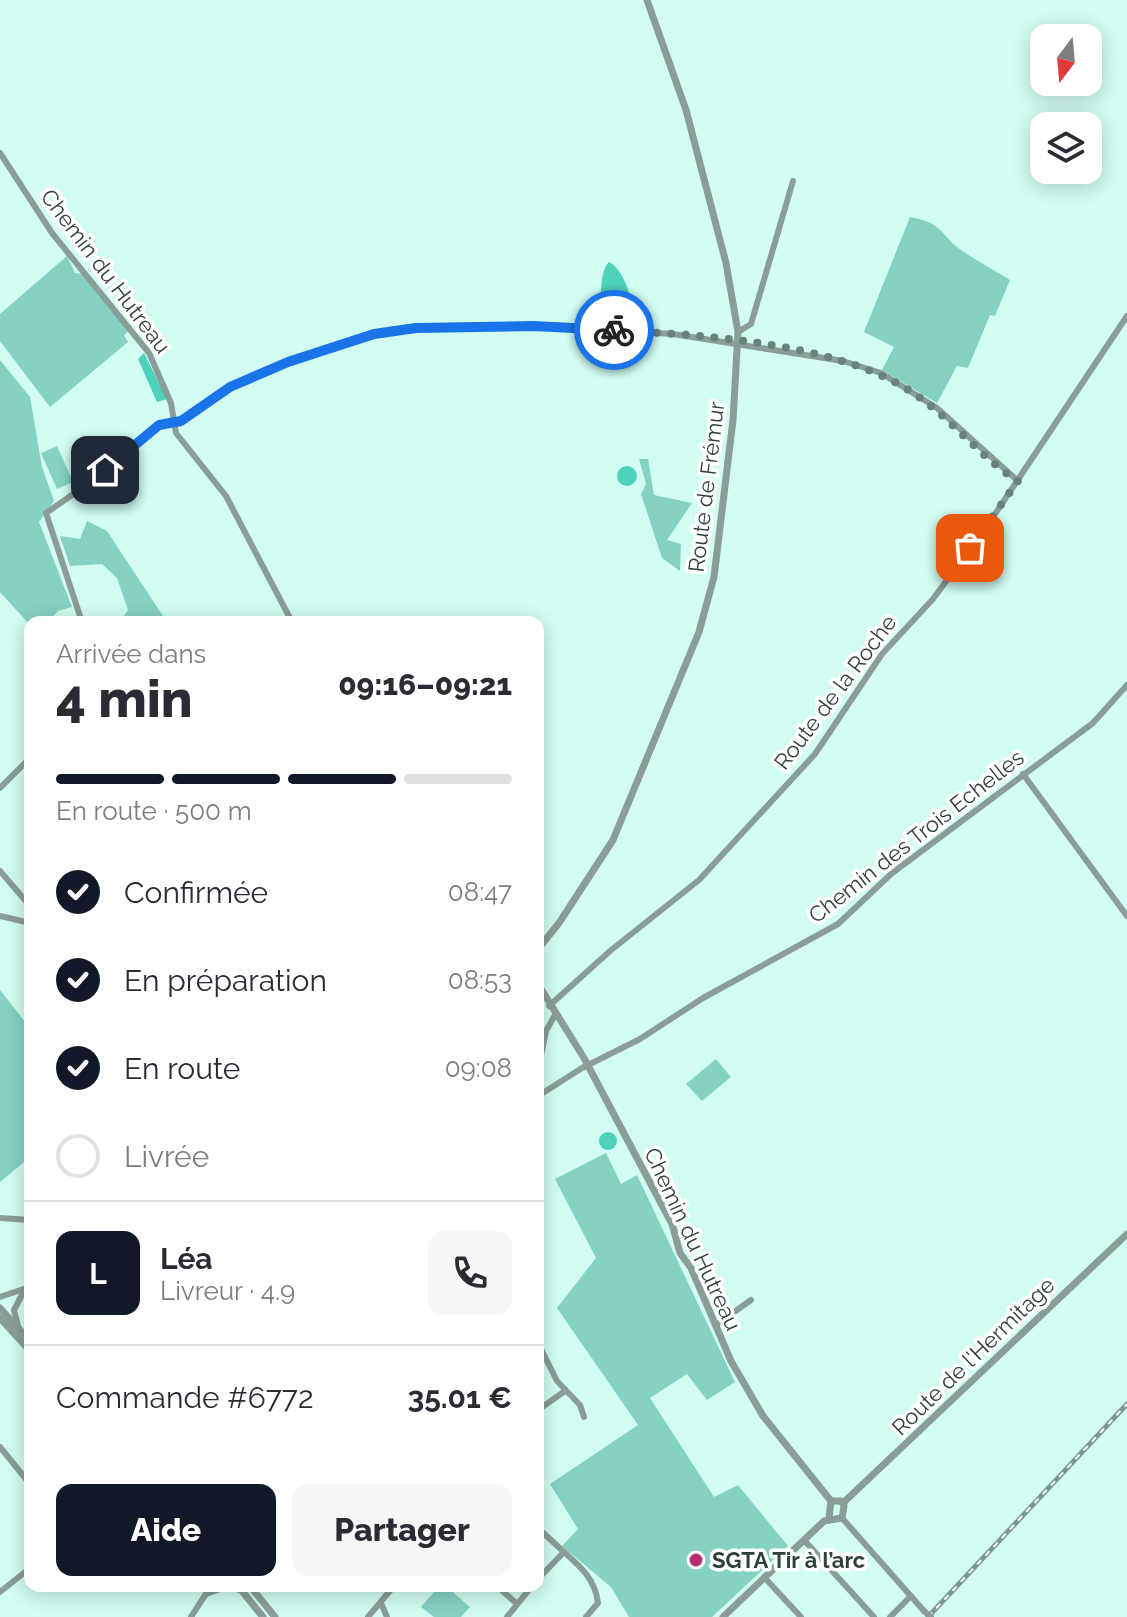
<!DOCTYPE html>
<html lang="fr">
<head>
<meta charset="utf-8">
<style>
  body { margin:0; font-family:Raleway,sans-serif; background:#f7f7f7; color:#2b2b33; height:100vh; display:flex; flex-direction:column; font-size:30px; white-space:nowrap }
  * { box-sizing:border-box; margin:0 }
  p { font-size:26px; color:#7c7c81 }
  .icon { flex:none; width:44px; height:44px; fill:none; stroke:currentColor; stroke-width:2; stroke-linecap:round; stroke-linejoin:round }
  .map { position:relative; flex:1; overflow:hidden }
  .panel { position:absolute; left:24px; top:616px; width:520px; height:976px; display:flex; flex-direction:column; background:#fff; border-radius:16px; box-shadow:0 4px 20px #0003 }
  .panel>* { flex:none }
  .needle { width:52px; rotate:196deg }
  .fabs { position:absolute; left:1030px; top:24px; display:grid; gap:16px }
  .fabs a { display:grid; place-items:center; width:72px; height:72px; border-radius:16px; background:#fff; box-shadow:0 4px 20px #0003; font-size:40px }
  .pin { position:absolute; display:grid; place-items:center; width:68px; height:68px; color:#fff; margin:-34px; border-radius:16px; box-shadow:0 4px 12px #0006 }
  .courier { position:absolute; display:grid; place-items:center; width:80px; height:80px; margin:-40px; border:6px solid #1a73e8; border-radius:50%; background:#fff; color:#222; box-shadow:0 2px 10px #0007 }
  .overview em { font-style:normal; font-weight:800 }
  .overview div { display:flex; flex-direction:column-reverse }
  .overview { display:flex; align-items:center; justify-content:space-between; height:136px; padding:0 32px }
  h1 { font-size:52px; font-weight:800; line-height:60px }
  .bar { display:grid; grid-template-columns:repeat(4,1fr); gap:12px 8px; align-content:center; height:96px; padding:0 32px }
  .bar i { height:10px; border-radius:6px; background:#e1e1e2 }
  .bar .selected { background:#111827 }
  .bar p { grid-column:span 4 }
  .line { display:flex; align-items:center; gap:20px; padding:0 32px; border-top:2px solid #e1e1e2 }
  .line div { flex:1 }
  .round { display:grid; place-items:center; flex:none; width:84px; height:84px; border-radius:16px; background:#f7f7f7 }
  ol { padding:0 32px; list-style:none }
  li { display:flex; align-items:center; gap:24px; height:88px }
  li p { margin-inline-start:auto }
  li .icon { padding:8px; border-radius:50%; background:#111827; color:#fff; stroke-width:4 }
  li:last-child { color:#7c7c81 }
  li i { width:44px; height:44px; border:4px solid #e1e1e2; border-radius:50% }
  .primary-button { display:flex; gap:16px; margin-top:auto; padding:16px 32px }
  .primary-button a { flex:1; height:92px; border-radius:16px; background:#111827; color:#fff; font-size:32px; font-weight:800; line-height:92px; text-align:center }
  .primary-button a+a { background:#f7f7f7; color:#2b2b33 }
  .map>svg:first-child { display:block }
  .green { fill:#85d2c2 }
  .water { fill:#4fd2bb }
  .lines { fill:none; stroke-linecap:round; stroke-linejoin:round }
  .minor { stroke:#8b9d98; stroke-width:6 }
  .tertiary { stroke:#8b9d98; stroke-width:7 }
  .rail-casing { stroke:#7a9891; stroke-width:5 }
  .rail { stroke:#fff; stroke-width:2; stroke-dasharray:6; stroke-linecap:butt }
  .minor-bridge { stroke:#8b9d98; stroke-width:6 }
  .done { stroke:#68837c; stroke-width:8; stroke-dasharray:0 14.4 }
  .route { stroke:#1a73e8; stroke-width:10 }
  .poi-dot { fill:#b62c68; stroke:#fff; stroke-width:3 }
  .labels { text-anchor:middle; stroke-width:7; stroke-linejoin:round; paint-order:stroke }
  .street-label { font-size:22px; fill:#2f413d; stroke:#fff }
  .poi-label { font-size:22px; font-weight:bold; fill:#2f413d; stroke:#fff; text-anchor:start }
</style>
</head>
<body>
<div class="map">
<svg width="1127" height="1617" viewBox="0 0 1127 1617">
  <rect width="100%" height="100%" fill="#d1fdf2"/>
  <g class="green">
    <path d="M910,217C944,223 939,234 961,250C977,261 994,270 1010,280L995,316L990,315L968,368L957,366L937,403L882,370L894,347L864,332Z"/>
    <path d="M67,256L75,273L83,274L129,331L124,335L128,342L50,407L0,341V314Z"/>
    <path d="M0,360L30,397L42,467L54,501L39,522L72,607L58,611L48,622H30V625L0,592Z"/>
    <path d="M57,446L73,482L57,489L41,453Z"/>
    <path d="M639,459H648L654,495L692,503L667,540L681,544L680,571L662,558L641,494L646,484Z"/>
    <path d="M87,521L107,531L167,622H119L128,610L117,578L102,564L70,566L60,536L80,539Z"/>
    <path d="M0,990L30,1028V1157L0,1182Z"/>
    <path d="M716,1059L731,1077L702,1101L686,1084Z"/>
    <path d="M606,1153L621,1184L637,1175L735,1382L707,1400L687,1374L650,1398L714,1497L738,1485L788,1546L712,1617H629L611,1587L562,1546L578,1529L550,1484L638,1425L557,1308L596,1258L555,1179Z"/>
    <path d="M439,1586H446L470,1607L461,1617H434L421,1607Z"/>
  </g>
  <g class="water">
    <path d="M609,262C623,269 632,296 632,311L628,318L615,316L602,322L598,316C602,301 599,271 609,262Z"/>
    <path d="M144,353L167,399L157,402L138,359Z"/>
    <circle cx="627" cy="476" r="10"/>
    <circle cx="608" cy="1141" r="9"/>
  </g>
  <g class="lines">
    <g class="minor">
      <path d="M0,153L52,233L149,353L171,403L176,433L226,496L292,622"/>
      <path d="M738,332L751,324L793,181"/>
      <path d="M82,622L46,513L95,479L159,425L181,421L230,387L288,362L374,334L416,328L533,326L673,334L843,361L881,373L937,408L1018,481"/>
      <path d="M1023,774L1127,916"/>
      <path d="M0,788L30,758"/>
      <path d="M0,871L30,906"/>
      <path d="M0,916L30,923"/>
      <path d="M549,1006L610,951L699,880L815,754L882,654L933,599L989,523L1127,316"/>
      <path d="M538,1071L546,1031L555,1015"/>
      <path d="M538,1096L582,1068L640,1039L703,998L838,924L891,874L1093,723L1127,685"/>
      <path d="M0,1218L30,1220"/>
      <path d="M0,1297L30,1287"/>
      <path d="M716,1325L751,1300"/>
      <path d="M18,1326L14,1310L25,1289"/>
      <path d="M538,1343L557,1381L580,1405L584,1417"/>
      <path d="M538,1410L565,1391"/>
      <path d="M0,1447L30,1484"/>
      <path d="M842,1518L924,1611"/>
      <path d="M538,1528L564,1552L538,1579"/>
      <path d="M804,1540L874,1617"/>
      <path d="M564,1552C581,1567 595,1579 598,1603L586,1617"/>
      <path d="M764,1577L801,1617"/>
      <path d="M497,1586L516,1603"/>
      <path d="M0,1592L30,1568"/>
      <path d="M206,1594L226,1587L241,1590"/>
      <path d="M381,1603L387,1617"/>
      <path d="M191,1617L211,1586"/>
      <path d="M368,1617L394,1586"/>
      <path d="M507,1617L532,1586"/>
      <path d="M890,1617L911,1596"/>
    </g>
    <g class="tertiary">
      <path d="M538,949L559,923L613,840L699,632L714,577L733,420L738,332L726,263L686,110L647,0"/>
      <path d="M538,984L584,1058L672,1224L680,1253L691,1268L731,1361L763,1416L831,1501"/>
      <path d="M0,1308L30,1341"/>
      <path d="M0,1318L30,1351"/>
      <path d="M843,1503L1127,1234"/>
      <path d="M238,1586L263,1617"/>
      <path d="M250,1586L275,1617"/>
      <path d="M723,1617L824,1521L842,1518L844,1506L841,1501H831L829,1518"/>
    </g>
    <g class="rail-casing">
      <path id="rail" d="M928,1617L1127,1404"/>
    </g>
    <use href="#rail" class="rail"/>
    <path class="minor-bridge" d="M924,1611L931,1617"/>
  </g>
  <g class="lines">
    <path class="done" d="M614,330C701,335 837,343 910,391C950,416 978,456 1018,481L970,548"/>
    <path class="route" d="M105,470L159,425L181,421L230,387L288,362L374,334L416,328L533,326L614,330"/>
  </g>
  <circle class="poi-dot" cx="696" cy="1560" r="8"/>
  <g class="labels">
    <g class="street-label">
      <text transform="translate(106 271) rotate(53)" y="8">Chemin du Hutreau</text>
      <text transform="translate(706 487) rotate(-83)" y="8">Route de Frémur</text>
      <text transform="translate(835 692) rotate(-53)" y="8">Route de la Roche</text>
      <text transform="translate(916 836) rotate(-38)" y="8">Chemin des Trois Echelles</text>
      <text transform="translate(693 1239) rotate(65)" y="8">Chemin du Hutreau</text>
      <text transform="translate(973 1356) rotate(-44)" y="8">Route de l'Hermitage</text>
    </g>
    <g class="poi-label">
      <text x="712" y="1568">SGTA Tir à l’arc</text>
    </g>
  </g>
</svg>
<div class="fabs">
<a><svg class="needle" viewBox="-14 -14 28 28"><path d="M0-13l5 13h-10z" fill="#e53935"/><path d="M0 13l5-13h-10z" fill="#7c7c81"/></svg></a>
<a><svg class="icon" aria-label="layers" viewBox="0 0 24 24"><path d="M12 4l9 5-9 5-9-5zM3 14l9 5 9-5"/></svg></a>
</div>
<div class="pin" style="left:970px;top:548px;background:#ea580c"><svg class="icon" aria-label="bag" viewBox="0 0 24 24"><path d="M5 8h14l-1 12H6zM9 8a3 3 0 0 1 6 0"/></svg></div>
<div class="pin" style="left:105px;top:470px;background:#1f2937"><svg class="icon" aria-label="home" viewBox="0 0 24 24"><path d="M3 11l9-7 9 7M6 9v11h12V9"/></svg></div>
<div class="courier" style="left:614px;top:330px"><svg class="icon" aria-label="bike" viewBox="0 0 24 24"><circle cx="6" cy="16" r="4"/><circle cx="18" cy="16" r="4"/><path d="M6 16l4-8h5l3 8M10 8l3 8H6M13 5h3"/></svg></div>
<section class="panel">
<div class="overview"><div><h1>4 min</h1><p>Arrivée dans</p></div><em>09:16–09:21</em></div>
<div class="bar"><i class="selected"></i><i class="selected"></i><i class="selected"></i><i></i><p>En route · 500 m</p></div>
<ol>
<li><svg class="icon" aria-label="check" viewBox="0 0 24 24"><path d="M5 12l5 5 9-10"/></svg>Confirmée<p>08:47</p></li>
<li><svg class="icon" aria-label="check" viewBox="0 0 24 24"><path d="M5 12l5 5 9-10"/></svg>En préparation<p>08:53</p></li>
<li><svg class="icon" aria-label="check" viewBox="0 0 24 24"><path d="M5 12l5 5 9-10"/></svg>En route<p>09:08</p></li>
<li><i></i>Livrée</li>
</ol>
<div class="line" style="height:144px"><b class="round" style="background:#111827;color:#fff">L</b><div><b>Léa</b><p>Livreur · 4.9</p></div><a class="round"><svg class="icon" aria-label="phone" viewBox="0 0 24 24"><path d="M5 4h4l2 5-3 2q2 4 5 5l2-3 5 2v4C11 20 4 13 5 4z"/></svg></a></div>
<div class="line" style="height:104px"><div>Commande #6772</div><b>35.01 €</b></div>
<div class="primary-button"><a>Aide</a><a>Partager</a></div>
</section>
</div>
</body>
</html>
